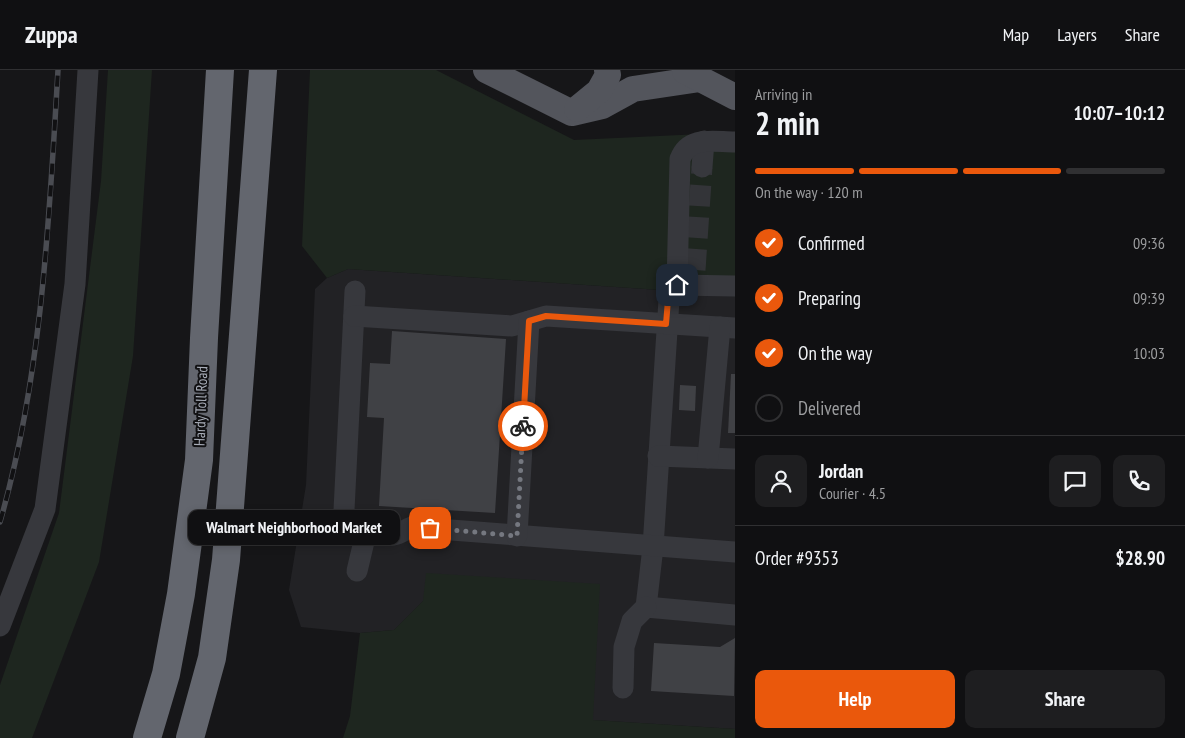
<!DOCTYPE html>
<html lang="en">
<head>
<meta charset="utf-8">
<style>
  body { margin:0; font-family:"PT Sans Narrow",sans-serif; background:#1e1e20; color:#f1f3f6; height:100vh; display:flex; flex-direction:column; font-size:19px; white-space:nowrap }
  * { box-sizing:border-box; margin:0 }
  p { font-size:16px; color:#9c9d9f }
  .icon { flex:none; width:28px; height:28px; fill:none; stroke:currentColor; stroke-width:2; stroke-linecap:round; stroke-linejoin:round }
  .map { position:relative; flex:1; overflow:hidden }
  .panel { display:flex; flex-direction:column; background:#101012; width:450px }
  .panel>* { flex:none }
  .pin { position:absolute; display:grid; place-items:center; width:42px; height:42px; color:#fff; margin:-21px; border-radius:10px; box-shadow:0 2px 8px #0006 }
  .courier { position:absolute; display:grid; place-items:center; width:50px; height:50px; margin:-25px; border:4px solid #ea580c; border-radius:50%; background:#fff; color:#222; box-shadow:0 1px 6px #0007 }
  .bubble { position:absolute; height:35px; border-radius:10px; background:#101012; box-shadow:0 2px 8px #0003,0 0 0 1px #303032; font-size:16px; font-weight:700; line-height:35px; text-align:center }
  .summary em { font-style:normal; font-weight:700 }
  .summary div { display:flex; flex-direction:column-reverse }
  .summary { display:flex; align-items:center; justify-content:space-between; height:85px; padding:0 20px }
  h1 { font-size:32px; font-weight:700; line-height:38px }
  .bar { display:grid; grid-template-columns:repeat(4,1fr); gap:8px 5px; align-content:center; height:60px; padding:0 20px }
  .bar i { height:6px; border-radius:4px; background:#303032 }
  .bar .selected { background:#ea580c }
  .bar p { grid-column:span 4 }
  .line { display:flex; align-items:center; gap:12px; padding:0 20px; border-top:1px solid #303032 }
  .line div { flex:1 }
  .round { display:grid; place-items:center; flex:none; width:52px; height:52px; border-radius:10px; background:#1e1e20 }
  ol { padding:0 20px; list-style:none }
  li { display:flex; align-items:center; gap:15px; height:55px }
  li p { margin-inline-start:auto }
  li .icon { padding:5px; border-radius:50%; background:#ea580c; color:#fff; stroke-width:4 }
  li:last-child { color:#9c9d9f }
  li i { width:28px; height:28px; border:2px solid #303032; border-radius:50% }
  .action { display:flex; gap:10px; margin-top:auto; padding:10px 20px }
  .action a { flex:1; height:58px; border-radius:10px; background:#ea580c; color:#fff; font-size:20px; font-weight:700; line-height:58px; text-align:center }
  .action a+a { background:#1e1e20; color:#f1f3f6 }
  header { display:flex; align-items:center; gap:30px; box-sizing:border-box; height:70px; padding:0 25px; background:#101012; border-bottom:1px solid #303032 }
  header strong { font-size:24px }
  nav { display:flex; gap:28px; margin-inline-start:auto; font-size:18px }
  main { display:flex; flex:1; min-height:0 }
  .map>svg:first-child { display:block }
  .built { fill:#222225 }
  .green { fill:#1e261f }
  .building { fill:#404145 }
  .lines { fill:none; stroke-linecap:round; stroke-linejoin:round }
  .minor-tunnel { stroke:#333438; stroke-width:21; stroke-dasharray:21 11; stroke-linecap:butt }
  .minor { stroke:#37383d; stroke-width:21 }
  .major { stroke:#53555c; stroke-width:26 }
  .highway { stroke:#63666e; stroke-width:28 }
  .rail-casing { stroke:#4a4c52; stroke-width:5.5 }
  .rail { stroke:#111113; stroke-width:4; stroke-dasharray:11; stroke-linecap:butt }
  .done { stroke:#757880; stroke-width:5; stroke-dasharray:0 9 }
  .route { stroke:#ea580c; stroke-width:6 }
  .labels { text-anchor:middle; stroke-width:4; stroke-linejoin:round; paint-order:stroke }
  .street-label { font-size:15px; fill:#a8adb8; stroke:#111113 }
</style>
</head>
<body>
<header>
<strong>Zuppa</strong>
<nav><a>Map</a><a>Layers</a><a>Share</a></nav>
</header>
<main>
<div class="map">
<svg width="735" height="668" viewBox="0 0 735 668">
  <rect width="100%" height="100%" fill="#161618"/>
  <path class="built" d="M348,199L735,225V659L592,650L423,531L394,560L360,563L301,557L289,520L306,415L315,219L327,208Z"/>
  <g class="green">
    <path d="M108,0H152L133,286L99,492L32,668H0V615L59,443L101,111Z"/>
    <path d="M310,0H436L574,70L723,63L735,69V225L348,199L327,208L302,176Z"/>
    <path d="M426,503L600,514L593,650L735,659V668H343L350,646L360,563L394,560L423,531Z"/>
  </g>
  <g class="building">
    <path d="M392,261L506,269L495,443L379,436L384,348L367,347L370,293L390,294Z"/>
    <path d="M731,304H735V363H728Z"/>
    <path d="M680,315L696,316L695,341L679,340Z"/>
    <path d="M735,568L734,626L651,621L654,573L720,577Z"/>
  </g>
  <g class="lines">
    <path class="minor-tunnel" d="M695,200L702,97"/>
    <g class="minor">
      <path d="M702,97L704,71"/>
      <path d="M677,215L680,89C689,65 714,72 735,72"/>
      <path d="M735,216L677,215L669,230L653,477L646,537L735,545"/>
      <path d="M355,221L344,440C347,462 375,467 393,465C400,464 406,459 412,457L735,482"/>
      <path d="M354,246L512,256L546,246L735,258"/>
      <path d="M658,386L735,389"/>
      <path d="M708,388L720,257"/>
      <path d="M517,466L529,251"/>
      <path d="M357,501L366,463"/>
      <path d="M0,556L45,439L75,214L88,0"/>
      <path d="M623,618L624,577L632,551L646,537"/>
    </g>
    <g class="major">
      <path d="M486,0L572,43L602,36L633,19L700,9"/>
      <path d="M685,1L735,27"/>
      <path d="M577,39L599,21L608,5L607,0"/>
    </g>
    <g class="highway">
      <path d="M147,668L166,604L181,524L199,390L204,268L220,0"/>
      <path d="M190,668L212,588L226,490L263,0"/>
    </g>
    <g class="rail-casing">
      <path id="rail" d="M0,452C42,305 49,152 58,0"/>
    </g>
    <use href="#rail" class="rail"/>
  </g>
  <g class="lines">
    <path class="done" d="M430,458L517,466L523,356"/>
    <path class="route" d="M523,356L529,251L546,246L666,254L668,230L677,215"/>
  </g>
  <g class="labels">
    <g class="street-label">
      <text transform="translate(201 336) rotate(-88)" y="5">Hardy Toll Road</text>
    </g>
  </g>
</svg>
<div class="pin" style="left:430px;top:458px;background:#ea580c"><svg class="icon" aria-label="bag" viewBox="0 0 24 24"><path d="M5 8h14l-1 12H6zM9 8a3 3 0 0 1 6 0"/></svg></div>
<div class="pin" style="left:677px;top:215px;background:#1f2937"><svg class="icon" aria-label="home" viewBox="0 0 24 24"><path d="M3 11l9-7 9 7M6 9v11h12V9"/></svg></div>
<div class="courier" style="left:523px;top:356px"><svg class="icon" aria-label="bike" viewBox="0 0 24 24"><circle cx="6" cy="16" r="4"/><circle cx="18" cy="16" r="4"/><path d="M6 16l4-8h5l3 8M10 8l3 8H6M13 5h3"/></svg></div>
<div class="bubble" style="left:188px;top:440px;width:212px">Walmart Neighborhood Market</div>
</div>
<section class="panel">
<div class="summary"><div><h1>2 min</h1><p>Arriving in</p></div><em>10:07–10:12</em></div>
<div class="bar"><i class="selected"></i><i class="selected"></i><i class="selected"></i><i></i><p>On the way · 120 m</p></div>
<ol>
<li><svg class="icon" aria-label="check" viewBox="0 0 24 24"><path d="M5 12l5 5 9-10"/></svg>Confirmed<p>09:36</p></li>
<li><svg class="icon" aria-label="check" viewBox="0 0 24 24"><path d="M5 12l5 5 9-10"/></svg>Preparing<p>09:39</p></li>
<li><svg class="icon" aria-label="check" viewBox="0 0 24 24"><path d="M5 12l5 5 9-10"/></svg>On the way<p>10:03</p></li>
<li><i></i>Delivered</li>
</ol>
<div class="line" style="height:90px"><a class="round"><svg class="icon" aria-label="person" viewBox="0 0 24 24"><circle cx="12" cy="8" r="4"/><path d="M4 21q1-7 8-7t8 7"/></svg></a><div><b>Jordan</b><p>Courier · 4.5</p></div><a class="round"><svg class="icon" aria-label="chat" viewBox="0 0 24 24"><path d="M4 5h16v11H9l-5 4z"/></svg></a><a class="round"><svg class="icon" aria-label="phone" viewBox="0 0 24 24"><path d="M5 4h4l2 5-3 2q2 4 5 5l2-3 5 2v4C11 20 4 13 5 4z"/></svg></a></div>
<div class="line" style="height:65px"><div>Order #9353</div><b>$28.90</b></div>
<div class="action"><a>Help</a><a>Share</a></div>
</section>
</main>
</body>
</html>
